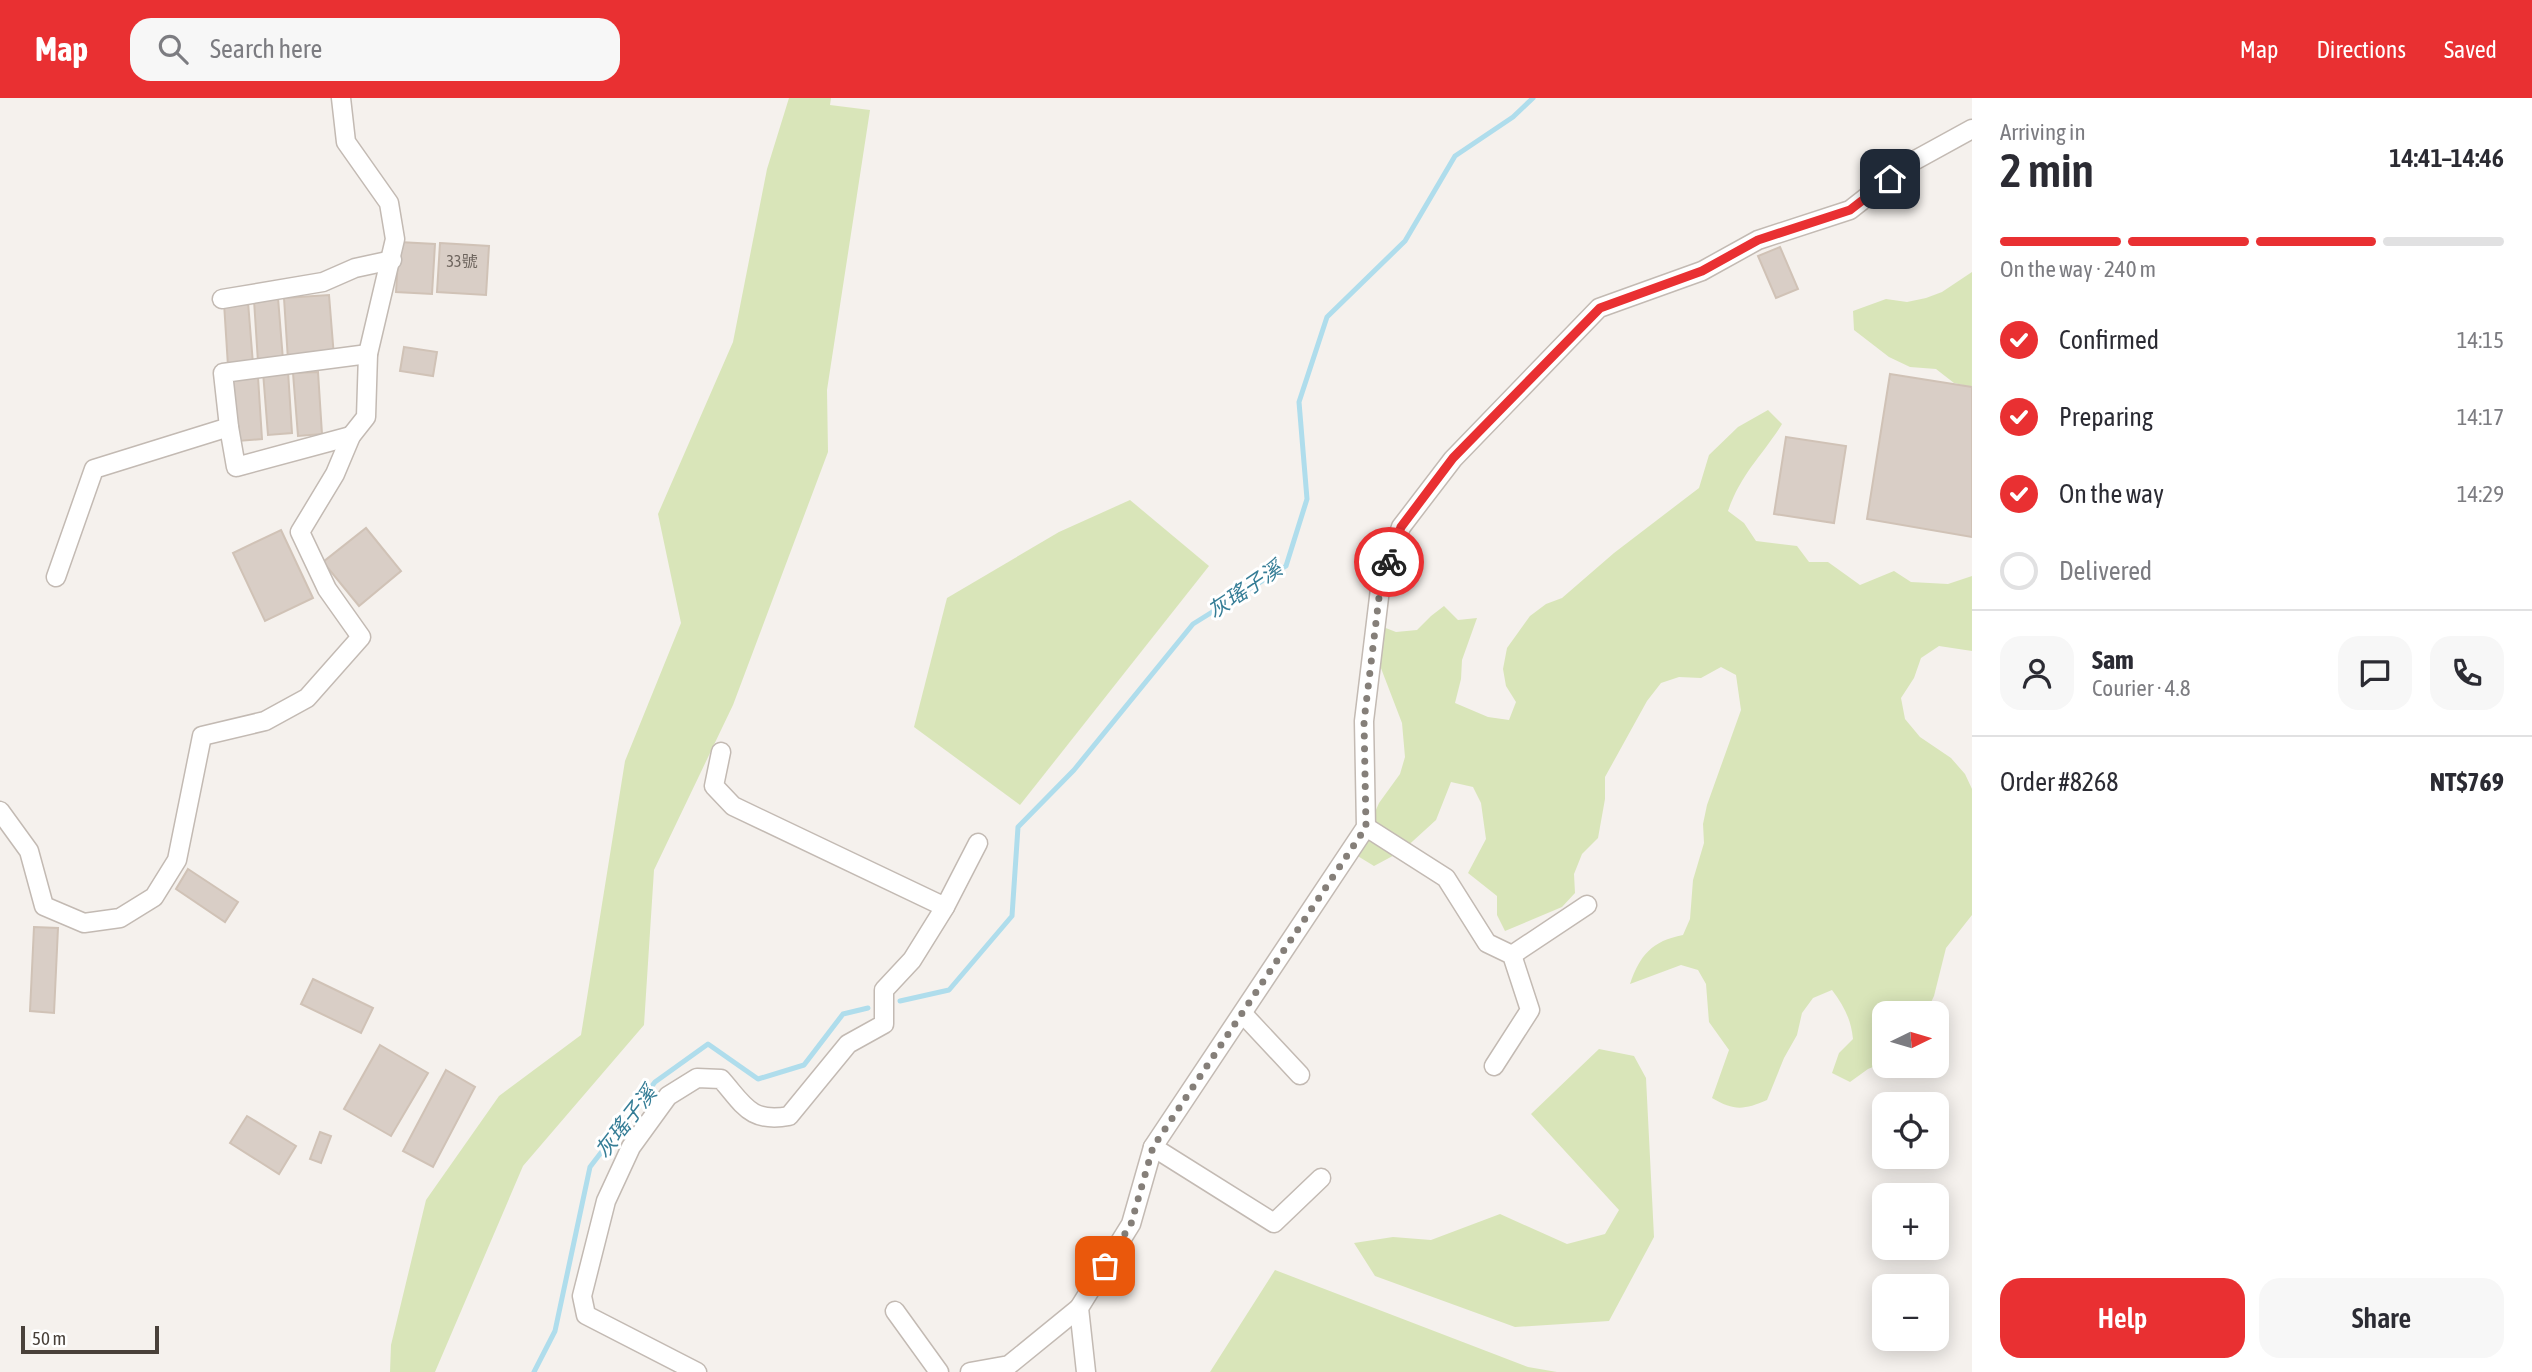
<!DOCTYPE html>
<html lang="en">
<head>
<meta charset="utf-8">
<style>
  body { margin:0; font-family:"Asap Condensed","Noto Sans TC",sans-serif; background:#f7f7f7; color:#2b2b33; height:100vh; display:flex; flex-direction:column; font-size:26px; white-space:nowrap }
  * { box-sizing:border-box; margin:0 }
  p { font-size:23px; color:#7c7c81 }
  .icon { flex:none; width:38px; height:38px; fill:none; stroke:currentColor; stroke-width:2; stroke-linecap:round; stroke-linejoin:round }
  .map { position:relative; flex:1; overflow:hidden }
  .panel { display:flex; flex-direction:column; background:#fff; width:560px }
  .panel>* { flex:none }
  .needle { width:46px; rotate:85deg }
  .tools { position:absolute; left:1872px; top:903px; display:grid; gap:14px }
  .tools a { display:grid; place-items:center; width:77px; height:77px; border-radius:14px; background:#fff; box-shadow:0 4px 18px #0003; font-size:35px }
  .scale { position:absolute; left:21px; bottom:18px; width:138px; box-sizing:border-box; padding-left:7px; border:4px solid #49413a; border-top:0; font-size:19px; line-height:24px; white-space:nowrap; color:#49413a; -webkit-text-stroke:5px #fff; paint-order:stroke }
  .pin { position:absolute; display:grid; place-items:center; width:60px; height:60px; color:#fff; margin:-30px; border-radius:14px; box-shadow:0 4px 10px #0006 }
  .courier { position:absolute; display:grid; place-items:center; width:70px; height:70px; margin:-35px; border:5px solid #e93032; border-radius:50%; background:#fff; color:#222; box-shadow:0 2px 9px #0007 }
  .headline em { font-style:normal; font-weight:600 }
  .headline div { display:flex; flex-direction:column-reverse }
  .headline { display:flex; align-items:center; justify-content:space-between; height:119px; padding:0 28px }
  h1 { font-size:46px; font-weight:600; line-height:52px }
  .bar { display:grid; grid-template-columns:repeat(4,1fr); gap:10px 7px; align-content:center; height:84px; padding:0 28px }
  .bar i { height:9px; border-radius:5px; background:#e1e1e2 }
  .bar .on { background:#e93032 }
  .bar p { grid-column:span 4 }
  .line { display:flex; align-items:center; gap:18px; padding:0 28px; border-top:2px solid #e1e1e2 }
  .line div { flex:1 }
  .round { display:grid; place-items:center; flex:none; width:74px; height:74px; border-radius:21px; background:#f7f7f7 }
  ol { padding:0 28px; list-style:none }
  li { display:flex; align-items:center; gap:21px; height:77px }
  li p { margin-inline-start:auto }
  li .icon { padding:7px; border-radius:50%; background:#e93032; color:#fff; stroke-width:4 }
  li:last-child { color:#7c7c81 }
  li i { width:38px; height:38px; border:4px solid #e1e1e2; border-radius:50% }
  .button { display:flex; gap:14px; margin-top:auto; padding:14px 28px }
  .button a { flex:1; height:80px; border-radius:21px; background:#e93032; color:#fff; font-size:28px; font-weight:600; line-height:80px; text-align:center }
  .button a+a { background:#f7f7f7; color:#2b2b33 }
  header { display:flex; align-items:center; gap:42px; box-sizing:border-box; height:98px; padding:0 35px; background:#e93032; color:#fff }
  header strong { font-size:33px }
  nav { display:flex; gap:38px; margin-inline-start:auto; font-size:24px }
  .search { width:490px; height:63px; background:#f7f7f7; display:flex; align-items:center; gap:18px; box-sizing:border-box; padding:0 24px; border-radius:21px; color:#7c7c81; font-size:26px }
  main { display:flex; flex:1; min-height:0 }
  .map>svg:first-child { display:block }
  .green { fill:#d9e5b9 }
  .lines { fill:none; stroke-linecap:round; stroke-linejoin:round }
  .stream { stroke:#afddec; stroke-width:5 }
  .building { fill:#d9cec6; stroke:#d0c2b6; stroke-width:2 }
  .minor-casing { stroke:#c3bab3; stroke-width:21 }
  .minor { stroke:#fff; stroke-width:18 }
  .done { stroke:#857f79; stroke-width:7; stroke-dasharray:0 12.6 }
  .route { stroke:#e93032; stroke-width:9 }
  .labels { text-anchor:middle; stroke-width:6; stroke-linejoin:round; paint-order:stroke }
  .number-label { font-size:16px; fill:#6d645d }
  .water-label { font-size:21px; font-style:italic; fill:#357d96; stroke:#fff }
</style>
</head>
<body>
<header>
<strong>Map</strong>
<div class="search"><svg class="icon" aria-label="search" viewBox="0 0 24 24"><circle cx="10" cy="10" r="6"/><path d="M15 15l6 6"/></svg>Search here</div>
<nav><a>Map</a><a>Directions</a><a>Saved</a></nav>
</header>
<main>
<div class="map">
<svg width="1972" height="1274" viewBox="0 0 1972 1274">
  <rect width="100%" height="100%" fill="#f5f1ed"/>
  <g class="green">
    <path d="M789,0H831L830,7L870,12L827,292L828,354L733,607L654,772L644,927L523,1068L435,1274H390L391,1247L426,1102L499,998L581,937L625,663L681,525L658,416L733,244L767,71Z"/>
    <path d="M1972,174V289L1954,285L1936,271L1910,269L1889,259L1854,232L1853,213L1886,201L1907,204L1926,200L1942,194Z"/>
    <path d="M1768,312L1782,326C1762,358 1741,375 1728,413L1744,425L1756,443L1797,448L1809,464H1828L1860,487L1894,473L1911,484L1948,486L1972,478V553L1939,548L1921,560L1914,580L1901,600L1905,621L1920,639L1951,660L1965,676L1972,691V817L1946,850L1934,898L1926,915H1885V964L1868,971L1850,984L1832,975L1839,955L1853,941C1851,921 1844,908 1832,892L1813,900L1802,915L1797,937L1784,960L1767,1002C1744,1012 1734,1013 1712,1000L1729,952L1709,924L1706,886L1698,872L1681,867L1630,886C1640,857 1652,843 1683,837L1690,821L1693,782L1704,745L1703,726L1707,707L1741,612L1736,577L1721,569L1701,580L1679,579L1661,585L1647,603L1605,679V701L1598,740L1582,756L1574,776L1575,795L1562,809L1505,833L1497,817V798L1468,775L1486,741L1481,705L1473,689L1451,684L1436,722L1402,753L1374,768L1356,757L1379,705L1400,676L1405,659L1402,625L1379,565L1378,527L1396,534L1417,532L1431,518L1444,508L1458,522L1477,520L1462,562L1461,581L1455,605L1488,619L1509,622L1516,604L1506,588L1503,571L1507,550L1530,518L1546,506L1562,500L1614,455L1699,390L1709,357L1738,329Z"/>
    <path d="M1130,402L1209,468L1020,707L914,629L947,500L1059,434Z"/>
    <path d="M1599,951L1634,958L1646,980L1654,1139L1609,1223L1515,1229L1375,1178L1354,1145L1393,1139L1431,1142L1500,1116L1567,1146L1605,1136L1619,1112L1531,1016Z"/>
    <path d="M1275,1172L1528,1269L1557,1274H1210Z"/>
  </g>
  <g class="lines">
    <g class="stream">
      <path d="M900,903L949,892L1012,818L1018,729L1074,672L1193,526L1286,468L1307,401L1299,304L1327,219L1405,143L1455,58L1513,19L1533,0"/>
      <path d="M534,1274L555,1233L590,1069L655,984L708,946L758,981L804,967L843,916L868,910"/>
    </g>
  </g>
  <g class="building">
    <path d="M399,144L435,146L432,196L396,194Z"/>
    <path d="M440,145L489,148L486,197L437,194Z"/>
    <path d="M1780,149L1798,191L1776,200L1758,158Z"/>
    <path d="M329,197L334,259L288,262L284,200Z"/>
    <path d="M278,200L283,262L258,264L254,202Z"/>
    <path d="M248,204L253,266L228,268L224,205Z"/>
    <path d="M404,249L437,254L433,278L400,273Z"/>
    <path d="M288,273L292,335L268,337L263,274Z"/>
    <path d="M318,274L322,336L298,338L293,275Z"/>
    <path d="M1890,276L1972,289V439L1867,421Z"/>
    <path d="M258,279L262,341L238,343L233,281Z"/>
    <path d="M1786,339L1846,348L1834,425L1774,416Z"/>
    <path d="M366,430L401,473L359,508L323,464Z"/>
    <path d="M281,432L313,500L265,523L233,455Z"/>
    <path d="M188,771L238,804L225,824L176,791Z"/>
    <path d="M34,829L58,830L54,915L30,913Z"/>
    <path d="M313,881L373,910L361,935L301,906Z"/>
    <path d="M380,947L428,975L391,1038L344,1011Z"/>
    <path d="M446,972L475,989L433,1069L403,1053Z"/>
    <path d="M247,1018L296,1048L279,1076L230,1045Z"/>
    <path d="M320,1034L331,1038L321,1065L310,1061Z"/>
  </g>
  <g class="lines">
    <g class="minor-casing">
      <g id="minor">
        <path d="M222,201L323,184L355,170L392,162"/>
        <path d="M229,329L236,369L351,338"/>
        <path d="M56,479L94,371L229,329L223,275L368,256"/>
        <path d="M0,713L29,753L44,808L84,825L120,820L154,799L177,762L202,638L265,623L307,600L361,539L327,491L300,434L335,376L351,338L366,319L368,256L395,141L389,105L346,44L341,0"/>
        <path d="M1366,729L1446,780L1487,845L1512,857L1530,912L1494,968"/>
        <path d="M945,809L978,745"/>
        <path d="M1512,857L1587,807"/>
        <path d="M1243,916L1300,977"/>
        <path d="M1153,1049L1274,1125L1321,1080"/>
        <path d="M895,1213L939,1274"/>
        <path d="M697,1274L586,1217L582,1198L606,1103L631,1049L668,998L697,980L721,981C744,1007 750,1025 789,1018L848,946L884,926V892L912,862L945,809L733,708L714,688L721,654"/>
        <path d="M970,1274L1009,1267L1079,1210"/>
        <path d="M1086,1274L1079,1210L1131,1126L1153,1049L1366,729L1364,623L1380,491L1401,429L1453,361L1599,210L1702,173L1758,142L1850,112L1910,65L1972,31"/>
      </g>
    </g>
    <use href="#minor" class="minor"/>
  </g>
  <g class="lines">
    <path class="done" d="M1105,1168L1131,1126L1153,1049L1366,729L1364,623L1380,491L1389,464"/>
    <path class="route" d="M1389,464L1401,429L1453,360L1600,210L1702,173L1758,142L1850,112L1890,81"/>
  </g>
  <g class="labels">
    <g class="number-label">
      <text x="462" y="169">33號</text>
    </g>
    <g class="water-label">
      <text transform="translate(1245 492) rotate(-34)" y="7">灰瑤子溪</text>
      <text transform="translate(626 1024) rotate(-52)" y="7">灰瑤子溪</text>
    </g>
  </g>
</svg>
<div class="tools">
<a><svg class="needle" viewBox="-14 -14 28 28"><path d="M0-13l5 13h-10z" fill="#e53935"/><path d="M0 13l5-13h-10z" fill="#7c7c81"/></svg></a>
<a><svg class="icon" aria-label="locate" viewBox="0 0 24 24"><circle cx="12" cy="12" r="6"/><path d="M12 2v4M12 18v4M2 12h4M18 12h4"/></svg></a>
<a>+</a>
<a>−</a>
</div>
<div class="scale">50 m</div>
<div class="pin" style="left:1105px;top:1168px;background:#ea580c"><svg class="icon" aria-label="bag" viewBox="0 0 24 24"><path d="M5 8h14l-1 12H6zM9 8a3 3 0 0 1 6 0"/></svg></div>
<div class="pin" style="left:1890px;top:81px;background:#1f2937"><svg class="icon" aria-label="home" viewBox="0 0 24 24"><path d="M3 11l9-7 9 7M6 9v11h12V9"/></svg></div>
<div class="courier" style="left:1389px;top:464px"><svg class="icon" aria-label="bike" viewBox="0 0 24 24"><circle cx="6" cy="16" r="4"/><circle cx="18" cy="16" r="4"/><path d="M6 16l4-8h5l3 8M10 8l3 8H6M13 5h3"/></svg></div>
</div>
<section class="panel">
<div class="headline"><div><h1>2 min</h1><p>Arriving in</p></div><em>14:41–14:46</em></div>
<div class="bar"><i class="on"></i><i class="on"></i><i class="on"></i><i></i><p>On the way · 240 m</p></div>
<ol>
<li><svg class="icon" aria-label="check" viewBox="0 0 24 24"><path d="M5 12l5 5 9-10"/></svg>Confirmed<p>14:15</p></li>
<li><svg class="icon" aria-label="check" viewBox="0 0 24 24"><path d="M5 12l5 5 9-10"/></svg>Preparing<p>14:17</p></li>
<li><svg class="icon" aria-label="check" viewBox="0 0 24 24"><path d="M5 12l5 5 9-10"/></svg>On the way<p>14:29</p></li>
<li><i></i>Delivered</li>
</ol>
<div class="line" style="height:126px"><a class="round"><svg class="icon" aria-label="person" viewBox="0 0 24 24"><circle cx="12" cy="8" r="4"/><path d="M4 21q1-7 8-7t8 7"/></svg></a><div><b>Sam</b><p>Courier · 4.8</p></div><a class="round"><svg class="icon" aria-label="chat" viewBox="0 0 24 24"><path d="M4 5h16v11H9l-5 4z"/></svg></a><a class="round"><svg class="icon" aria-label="phone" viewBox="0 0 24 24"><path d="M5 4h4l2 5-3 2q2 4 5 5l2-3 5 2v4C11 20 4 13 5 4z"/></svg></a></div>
<div class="line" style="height:91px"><div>Order #8268</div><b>NT$769</b></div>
<div class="button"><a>Help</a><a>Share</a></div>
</section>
</main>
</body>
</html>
